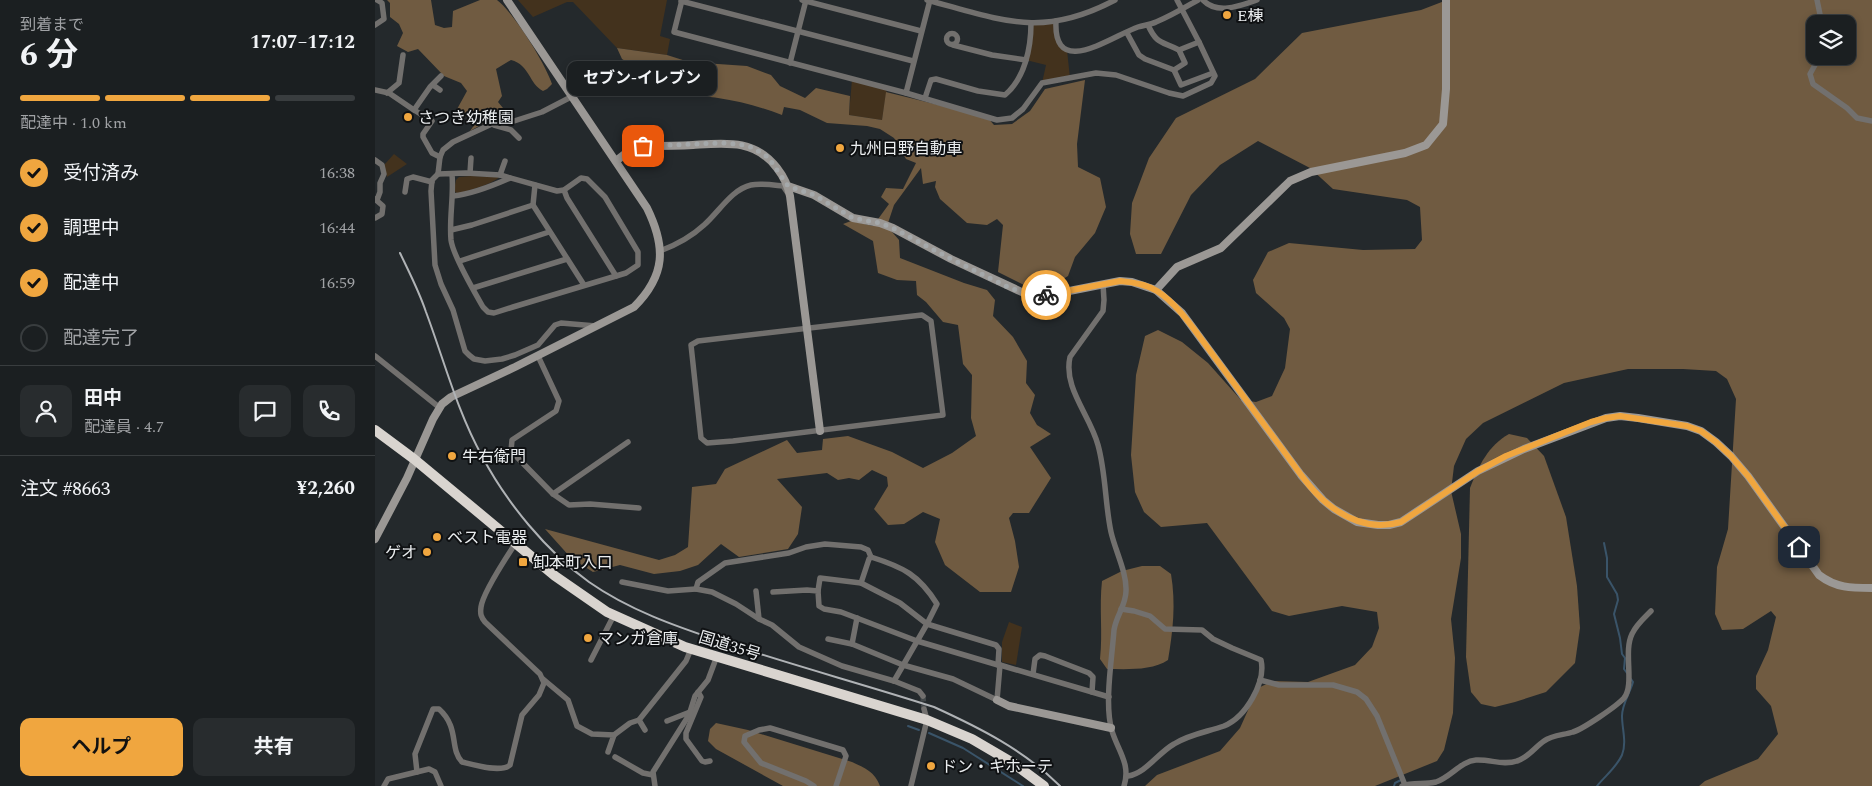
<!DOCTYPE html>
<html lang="ja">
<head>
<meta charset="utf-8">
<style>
  body { margin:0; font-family:Spectral,"Noto Sans JP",serif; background:#282c2e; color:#f1f3f6; height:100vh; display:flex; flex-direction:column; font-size:19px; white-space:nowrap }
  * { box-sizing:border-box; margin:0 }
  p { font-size:16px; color:#a0a2a5 }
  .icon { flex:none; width:28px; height:28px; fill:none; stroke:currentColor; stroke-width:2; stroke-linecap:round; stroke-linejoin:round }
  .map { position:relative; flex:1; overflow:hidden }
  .side { display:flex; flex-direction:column; background:#1b1f21; width:375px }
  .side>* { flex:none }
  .fabs { position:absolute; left:1431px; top:15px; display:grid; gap:10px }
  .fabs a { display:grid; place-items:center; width:50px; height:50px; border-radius:10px; background:#1b1f21; box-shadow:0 2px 8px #0003,0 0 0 1px #393d3f; font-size:25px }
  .pin { position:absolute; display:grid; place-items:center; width:42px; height:42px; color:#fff; margin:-21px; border-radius:10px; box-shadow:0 2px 8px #0006 }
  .courier { position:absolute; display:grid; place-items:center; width:50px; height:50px; margin:-25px; border:4px solid #f0a63f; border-radius:50%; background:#fff; color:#222; box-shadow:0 1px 6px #0007 }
  .bubble { position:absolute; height:35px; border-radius:10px; background:#1b1f21; box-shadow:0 2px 8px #0003,0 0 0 1px #393d3f; font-size:16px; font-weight:700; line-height:35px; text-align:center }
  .overview em { font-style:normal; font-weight:700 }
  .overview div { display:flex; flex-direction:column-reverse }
  .overview { display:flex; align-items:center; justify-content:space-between; height:85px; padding:0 20px }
  h1 { font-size:32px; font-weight:700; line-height:38px }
  .bar { display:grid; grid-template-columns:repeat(4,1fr); gap:8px 5px; align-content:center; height:60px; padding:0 20px }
  .bar i { height:6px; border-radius:4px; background:#393d3f }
  .bar .active { background:#f0a63f }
  .bar p { grid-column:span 4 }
  .line { display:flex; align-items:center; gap:12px; padding:0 20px; border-top:1px solid #393d3f }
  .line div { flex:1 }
  .round { display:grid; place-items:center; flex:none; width:52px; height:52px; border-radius:10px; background:#282c2e }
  ol { padding:0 20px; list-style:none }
  li { display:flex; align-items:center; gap:15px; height:55px }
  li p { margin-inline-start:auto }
  li .icon { padding:5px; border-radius:50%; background:#f0a63f; color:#111; stroke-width:4 }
  li:last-child { color:#a0a2a5 }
  li i { width:28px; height:28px; border:2px solid #393d3f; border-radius:50% }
  .button { display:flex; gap:10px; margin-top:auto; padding:10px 20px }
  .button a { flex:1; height:58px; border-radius:10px; background:#f0a63f; color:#111; font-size:20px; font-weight:700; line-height:58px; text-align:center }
  .button a+a { background:#282c2e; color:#f1f3f6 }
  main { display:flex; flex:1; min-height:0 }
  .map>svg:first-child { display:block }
  .green { fill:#43321d }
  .forest { fill:#705b41; fill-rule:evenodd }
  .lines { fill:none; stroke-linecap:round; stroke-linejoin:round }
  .stream { stroke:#3a5469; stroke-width:2 }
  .street-tunnel { stroke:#424749; stroke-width:5.5; stroke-dasharray:5.5 3; stroke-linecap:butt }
  .street { stroke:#72706e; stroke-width:5.5 }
  .secondary { stroke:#9b9895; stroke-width:8 }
  .highway { stroke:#d9d4cf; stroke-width:10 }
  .rail { stroke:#b0b3b6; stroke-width:2 }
  .done { stroke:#a5a9ab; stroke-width:5; stroke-dasharray:0 9 }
  .route { stroke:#f0a63f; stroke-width:6 }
  .poi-dot { fill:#f0a63f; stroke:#0f1113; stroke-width:2 }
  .labels { text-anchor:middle; stroke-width:4; stroke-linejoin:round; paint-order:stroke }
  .poi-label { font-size:16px; fill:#ebeef0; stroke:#0f1113; text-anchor:start }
  .street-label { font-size:16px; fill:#ebeef0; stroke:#0f1113 }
</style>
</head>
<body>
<main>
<section class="side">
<div class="overview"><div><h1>6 分</h1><p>到着まで</p></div><em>17:07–17:12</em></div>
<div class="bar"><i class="active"></i><i class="active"></i><i class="active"></i><i></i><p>配達中 · 1.0 km</p></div>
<ol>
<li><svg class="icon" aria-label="check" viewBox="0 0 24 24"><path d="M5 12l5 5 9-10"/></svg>受付済み<p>16:38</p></li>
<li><svg class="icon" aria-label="check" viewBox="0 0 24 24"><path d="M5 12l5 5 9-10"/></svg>調理中<p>16:44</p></li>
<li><svg class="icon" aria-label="check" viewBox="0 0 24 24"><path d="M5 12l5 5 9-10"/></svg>配達中<p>16:59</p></li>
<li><i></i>配達完了</li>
</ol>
<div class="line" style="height:90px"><a class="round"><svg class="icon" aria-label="person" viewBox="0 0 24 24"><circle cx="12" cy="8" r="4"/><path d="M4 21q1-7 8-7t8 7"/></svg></a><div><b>田中</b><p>配達員 · 4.7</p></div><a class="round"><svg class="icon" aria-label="chat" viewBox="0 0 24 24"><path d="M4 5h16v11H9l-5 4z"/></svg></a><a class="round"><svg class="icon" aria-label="phone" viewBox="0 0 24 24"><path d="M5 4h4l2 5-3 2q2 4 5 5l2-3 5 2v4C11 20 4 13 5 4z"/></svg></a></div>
<div class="line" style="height:65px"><div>注文 #8663</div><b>¥2,260</b></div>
<div class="button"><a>ヘルプ</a><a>共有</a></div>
</section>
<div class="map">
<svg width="1497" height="786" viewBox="0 0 1497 786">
  <rect width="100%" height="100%" fill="#24292c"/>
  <g class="green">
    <path d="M143,0H292L285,36L295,39L292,55L242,48L198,2H192L158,17Z"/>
    <path d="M681,21L682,38L692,50L695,78L667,83L671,65L651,60L656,23Z"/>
    <path d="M477,79L512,88L507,120L474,115Z"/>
    <path d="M19,154L32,164L12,177L9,165Z"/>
    <path d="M96,176L125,177C113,186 97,189 83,194L79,191L81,180L84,177Z"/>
    <path d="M634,622L647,627L641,665L627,662V642Z"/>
  </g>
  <g class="forest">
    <path d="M12,0H56L60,25L69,28L77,27L78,11L105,0H122C139,13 170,63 177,84L172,89L168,91C154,84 155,65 136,60L121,69L127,96L123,102L128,108L113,121L95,131L100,124L94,115L84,119L81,111L92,91L86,83L69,76L43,49L33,52L22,46L28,33L24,24L15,17V3Z"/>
    <path d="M1072,0H1497V786H1324L1330,781L1383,759L1403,734L1396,706L1381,689V676L1393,650L1401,617L1396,611L1368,629L1347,630L1340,614L1342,567L1353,529L1361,399L1352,379L1341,371L1308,369H1253L1189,383L1108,423L1091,439L1079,466L1076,491L1086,534V558L1076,619L1080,658L1078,713L1069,750L1062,761L1000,786H770L782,775L845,751L865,728L883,688L898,681L933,682L980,665L997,647L1004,628L1002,612L967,606L914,616L897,611L832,523L786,527L769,512L760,492L756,455L761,375L770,336L783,330L807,342L833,363L866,400L881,402L897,396L910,368L915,329L909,318L881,293L878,280L893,252L914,243L988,250L1040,249L1047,240L1045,207L1032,200L958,189L935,168L883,141L845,165L816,195L786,254H761L755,234L757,203L774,158L801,118L880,79L927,33L1046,10ZM1440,24H1472V56H1440Z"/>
    <path d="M242,48L292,55L314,62L372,66L396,75L405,86L430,98L441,88L475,96L474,115L507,120L511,92L612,117L619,125L637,124L655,111L670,89L710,80L702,144L703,167L725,178L731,207L720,233L700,257L693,276L674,288L657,289L623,272L628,225L622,219L612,225L592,223L565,199L560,187L561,181L548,184L546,168L519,205L512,226L524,240L525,258L589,283L612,290L620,300L618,316L638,337L652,361L651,383L660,395L655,413L662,425L676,434L655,447L676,478L654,513H638L634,518L640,541L644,567L636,592H605L570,565L560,542L565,519L548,512L529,524L513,525L499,509L513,486L512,477L497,470L484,480L474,478L463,480L452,473L402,479L427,507L423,534L413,549L364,557L346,544L323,565L305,571L279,574L245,565L218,572L196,558L170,529L284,560L300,555L313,547L317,487L341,484L350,469L412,440L422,453L447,450L448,439L473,436L517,452L548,468L577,453L601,436L596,418L597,375L588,364L583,325L568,322L551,302L542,295L541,281L522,280L503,273L498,241L468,224L476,221L498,226L514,204L506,197L511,188L528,189L541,163L531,159L519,138L505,129L492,126L452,123L425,110L409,107L407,115C386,107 364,101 343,98C314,93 269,99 257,65L247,59Z"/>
    <path d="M1134,434L1152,438L1169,456L1191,517L1202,586L1205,628L1200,663L1171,692L1140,702L1120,707L1106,704L1096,692L1091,657L1095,488C1104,465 1113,446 1134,434Z"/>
    <path d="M767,566H785L796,574C801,604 798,631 793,660C777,671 751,669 732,669L725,659C728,633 724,607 727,581L747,571Z"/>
    <path d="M341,723L373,730L477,762C490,768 500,772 505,786H408L341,749L333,741L335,729Z"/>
  </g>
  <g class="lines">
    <g class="stream">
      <path d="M1229,543L1232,558V577L1242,594L1243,600L1239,614L1245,638L1247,654L1250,658L1249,669L1252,673"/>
      <path d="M533,726L544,730"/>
      <path d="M554,733L588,748L648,786"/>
      <path d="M1019,786L1020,783L1026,780"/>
      <path d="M1222,786C1230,776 1241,768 1247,755C1252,742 1247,729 1247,716C1247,704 1255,693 1258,682L1256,679"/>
    </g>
    <path class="street-tunnel" d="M548,696L549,709"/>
    <g class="street">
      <path d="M307,0L299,32L531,93L555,0"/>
      <path d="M427,0L546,31"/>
      <path d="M552,0C627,20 666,39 740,0"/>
      <path d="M802,0L824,42"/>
      <path d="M828,0C842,15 865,6 882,0"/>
      <path d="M1442,0L1447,24"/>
      <path d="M306,1L538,61"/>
      <path d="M681,21C678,80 737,36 763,27C769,25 775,25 781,22C796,16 809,8 823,0"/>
      <path d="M0,25L9,19L7,3L2,0"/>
      <path d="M773,25C782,45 787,41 804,50"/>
      <circle cx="577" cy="39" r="5.5"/>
      <path d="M578,45L617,55L651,60"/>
      <path d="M1445,56L1435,74L1438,84L1472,108L1482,118L1497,121"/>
      <path d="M415,63L431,0"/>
      <path d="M799,70L806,85L838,73"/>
      <path d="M58,85L65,90"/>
      <path d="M0,90L14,93L39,110L55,87L66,76"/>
      <path d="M12,93L24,83L28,55"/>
      <path d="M531,93L622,120L637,118L648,109L667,83L721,73L741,75L794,93L808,96L836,83L840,76L824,42L804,50L810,63L799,70L770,59L764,55L752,33"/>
      <path d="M196,97L167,112L136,122H121L78,142L68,150L65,157L63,174L57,180L56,191L60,265L66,284L78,310L90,351L94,355L99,359L110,361L127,359L140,355L163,345L180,325L186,323L221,326"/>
      <path d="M550,98L556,80L561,79L603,91L630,95C650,78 656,48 656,23"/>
      <path d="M39,110L57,121L48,134V137L57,153L65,157"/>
      <path d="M119,125L136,130L144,138"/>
      <path d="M0,160L7,165L9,174L5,183V192L2,200"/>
      <path d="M95,173L96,158"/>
      <path d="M63,174L91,173L125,175L182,191L189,190L206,178L212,179L230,197L263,252V265L251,273L138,307L119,313L113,312L108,307C99,291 78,256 76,240C74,218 79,196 77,174"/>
      <path d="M125,175L130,161"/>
      <path d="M160,185L158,205L209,285"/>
      <path d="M189,190L192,198L241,276"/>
      <path d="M30,192L32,179L38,177L57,182"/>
      <path d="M78,196C97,194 117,186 135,178"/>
      <path d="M0,199L8,206L7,214L0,218"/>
      <path d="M76,230L97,225L158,205"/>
      <path d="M285,251C301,245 316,237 329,225C343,213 357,189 376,185C386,183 398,185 408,186L412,192"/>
      <path d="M85,261L174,232"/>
      <path d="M728,284L729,300L728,311L695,357C688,388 715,415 723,445C731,474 730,504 736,532C740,550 752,573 751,591C751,605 741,616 739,630C737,659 729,704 737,731C743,751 756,764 749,786"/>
      <path d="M98,288L192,259"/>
      <path d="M547,315L556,321L568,415L358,441L332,443L326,438L316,345L323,341Z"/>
      <path d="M0,356L65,408"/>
      <path d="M163,356L184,401L181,411L137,440L136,451L178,494L253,442"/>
      <path d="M178,494L194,505L215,504L264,508"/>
      <path d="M496,557L493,550L486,547L450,544L431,547L414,553L350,563L323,582L321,589L337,592L361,604L384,619L397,625L424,647L467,666L519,681L544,691L548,696"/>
      <path d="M247,582L293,591L321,589"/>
      <path d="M486,583L494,559L496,557C528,567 544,575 562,604L552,624L621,645L624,649L623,665H625L734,697"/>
      <path d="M381,591L384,619"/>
      <path d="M443,591L445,578L486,583L525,603L552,624L519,681"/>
      <path d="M398,592L432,590L443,591L444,606L449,609L466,612L542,641L623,665"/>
      <path d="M746,609L759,611L775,616L790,629L827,630L838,639L857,648L886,660C891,682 871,717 849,726C832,732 815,734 799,744C783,753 771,773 753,776"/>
      <path d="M482,618L477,644L528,665L578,679L622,700"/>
      <path d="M453,639L477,644"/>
      <path d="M216,660L239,615"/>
      <path d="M658,674L660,659L665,655L670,656L714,673L718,677L717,692"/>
      <path d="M168,679L193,700L202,726L217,734L239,735L233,752"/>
      <path d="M885,680L904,685H958L982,692L991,699L1002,716L1030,785"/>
      <path d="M323,692L326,697L311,733V739L327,761L330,762L335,761"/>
      <path d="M622,700L625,665"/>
      <path d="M292,721L315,712"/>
      <path d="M270,730L264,720L311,661L316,649"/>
      <path d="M239,735L255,723L264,720"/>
      <path d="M240,757L268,773L278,775"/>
      <path d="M42,772L40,754L58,709H64C85,728 74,748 87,762C99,765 126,773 135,765L147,715L164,695L169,683L165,674L110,622C106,617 105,614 106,607C108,592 131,558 140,544"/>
      <path d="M9,786L13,779L54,769L60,772L66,786"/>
      <path d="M280,786L278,772L314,715L320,696L333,680L342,656"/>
      <path d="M439,786L431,781L386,763L369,742L370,736L384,730L395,728L468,750L471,756L461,786"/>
      <path d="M536,786L552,720L549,709"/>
      <path d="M1027,786C1038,782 1050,785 1061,782C1076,777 1086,761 1101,760C1115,759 1128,766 1142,761C1153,758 1160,747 1169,741C1177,735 1189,735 1198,732C1208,729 1242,706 1249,698C1260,684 1248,652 1257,634C1261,625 1269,618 1276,611"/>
    </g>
    <g class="secondary">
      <path d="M241,161L255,150L268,146C285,146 302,146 318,145C351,143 380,139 402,168C409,177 413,185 415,196L445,431"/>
      <path d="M413,186L439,195L478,218L505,223L518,228L576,259L651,294L674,295L745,281L757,282L781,290L807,313L926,475L948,500L959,509L982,522L1003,525H1014L1026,522L1103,471L1149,449L1231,418L1245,416L1263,418L1312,426L1326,431L1341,442L1356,456L1373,476L1444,575C1461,588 1476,588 1497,588"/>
      <path d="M781,290L802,267L846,248L915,181L936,172L1030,153L1051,145L1068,124L1071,89V0"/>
      <path d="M0,539L32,478L58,419L67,404L76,397L140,367L259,307C291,275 291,247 272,208L132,0"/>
      <path d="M622,700L634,706L736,728"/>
    </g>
    <path class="highway" d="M0,430L39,459L180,576L232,612L310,647L552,720L597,739L638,763L669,786"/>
    <path class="rail" d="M25,253C34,272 44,291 51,312C69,360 82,411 107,456C131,502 172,552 214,582C254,610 300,626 345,641C416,665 488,684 559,707C605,728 649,750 685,786"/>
  </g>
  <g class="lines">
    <path class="done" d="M268,146L347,143L364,144L376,147L393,157L413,186L439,195L478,218L505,223L518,228L576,259L631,286L651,294L671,295"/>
    <path class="route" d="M671,295L745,281C757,282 771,284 782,291C802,304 816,325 830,344C854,377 878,409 902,442C919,464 935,492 958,508C979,523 1002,529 1026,522L1103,471L1131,456L1216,422L1231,418L1245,416L1312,426L1326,431L1341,442L1356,456L1373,476L1424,547"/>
  </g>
  <g class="poi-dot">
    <circle cx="852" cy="15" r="5"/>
    <circle cx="33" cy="117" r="5"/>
    <circle cx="465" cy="148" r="5"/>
    <circle cx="77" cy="456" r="5"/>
    <circle cx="62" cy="537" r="5"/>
    <circle cx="52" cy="552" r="5"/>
    <rect x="143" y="557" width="10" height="10" rx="2.5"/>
    <circle cx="213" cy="638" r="5"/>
    <circle cx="556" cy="766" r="5"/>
  </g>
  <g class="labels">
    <g class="poi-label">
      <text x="862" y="21">E棟</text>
      <text x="43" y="123">さつき幼稚園</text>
      <text x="475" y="154">九州日野自動車</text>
      <text x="87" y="462">牛右衛門</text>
      <text x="72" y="543">ベスト電器</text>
      <text x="42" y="558" text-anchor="end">ゲオ</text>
      <text x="158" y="568">卸本町入口</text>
      <text x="223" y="644">マンガ倉庫</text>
      <text x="566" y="772">ドン・キホーテ</text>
    </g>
    <g class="street-label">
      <text transform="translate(355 645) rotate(17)" y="6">国道35号</text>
    </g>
  </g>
</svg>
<div class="fabs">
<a><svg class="icon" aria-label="layers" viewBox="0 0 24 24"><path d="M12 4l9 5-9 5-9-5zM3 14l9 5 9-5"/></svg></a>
</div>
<div class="pin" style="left:268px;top:146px;background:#ea580c"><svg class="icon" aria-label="bag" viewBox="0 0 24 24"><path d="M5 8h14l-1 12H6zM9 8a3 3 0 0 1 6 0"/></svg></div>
<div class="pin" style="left:1424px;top:547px;background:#1f2937"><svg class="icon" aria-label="home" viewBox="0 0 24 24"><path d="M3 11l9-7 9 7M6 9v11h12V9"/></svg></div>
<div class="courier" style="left:671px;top:295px"><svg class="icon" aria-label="bike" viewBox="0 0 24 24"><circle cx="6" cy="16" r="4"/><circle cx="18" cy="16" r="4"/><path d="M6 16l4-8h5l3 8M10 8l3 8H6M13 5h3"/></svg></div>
<div class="bubble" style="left:192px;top:61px;width:150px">セブン-イレブン</div>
</div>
</main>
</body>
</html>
